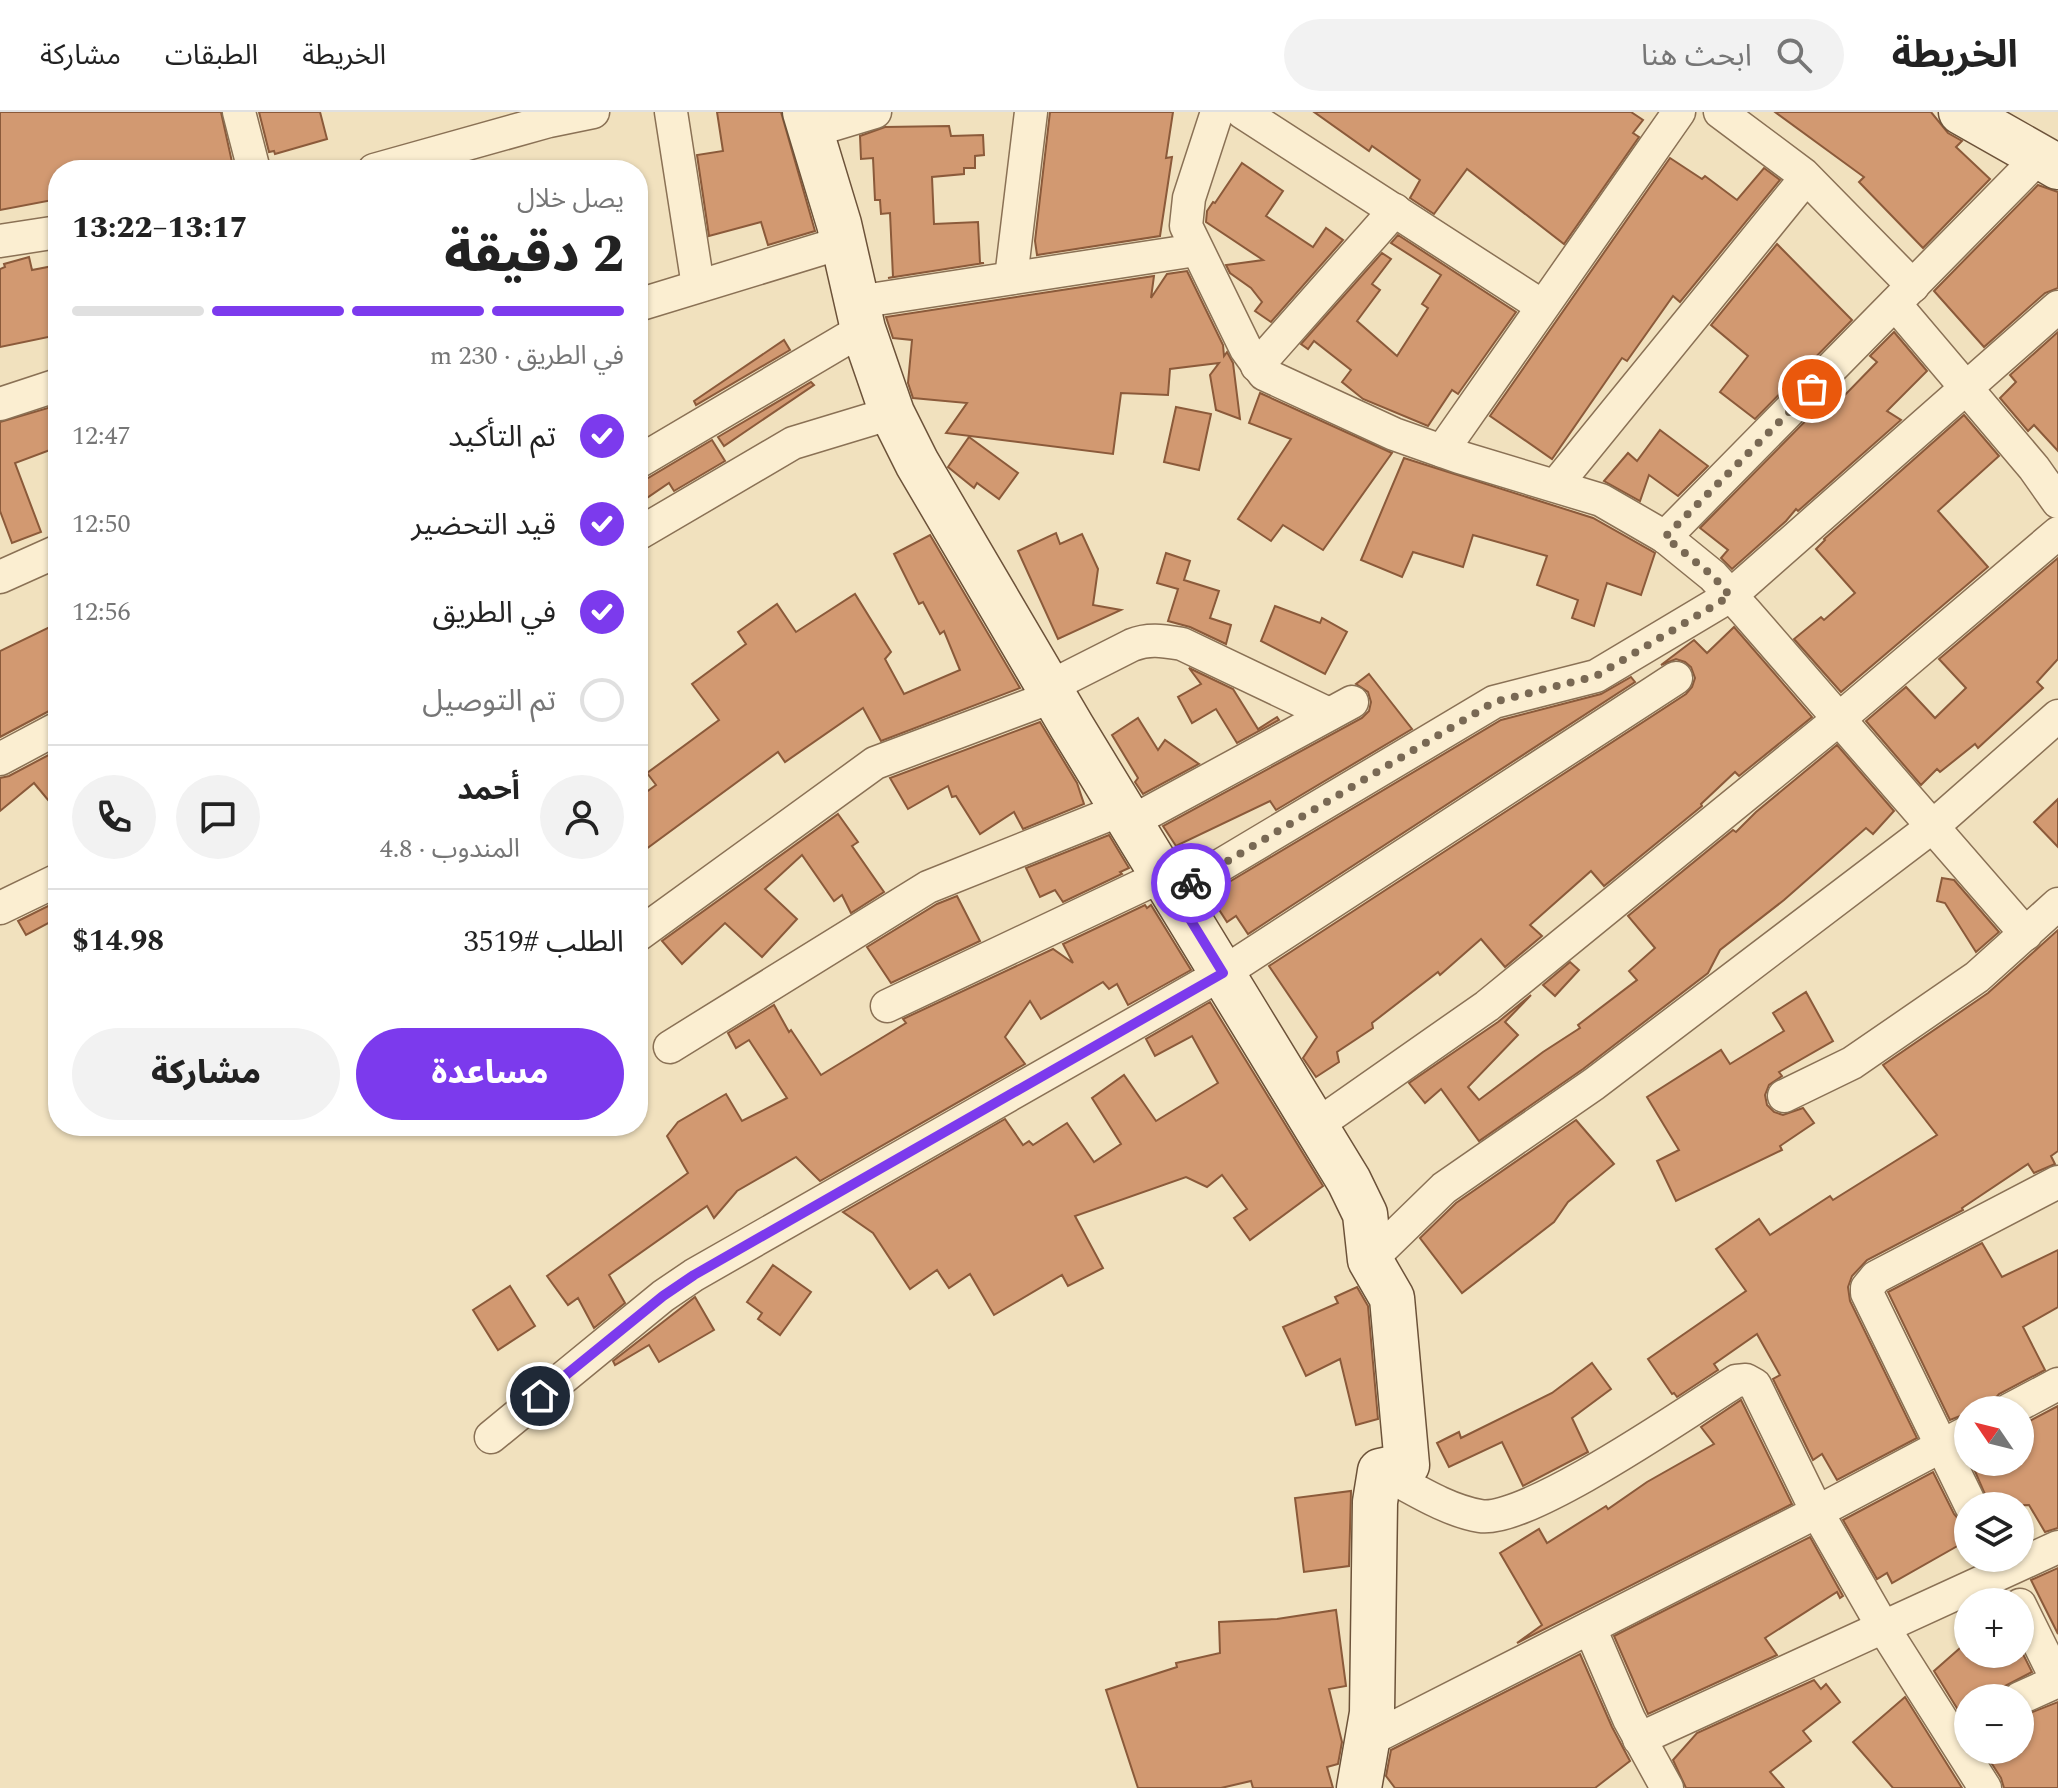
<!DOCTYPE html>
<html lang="ar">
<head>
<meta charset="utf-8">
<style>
  body { margin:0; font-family:Spectral,"Noto Sans Arabic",serif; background:#f2f2f2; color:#222; direction:rtl; height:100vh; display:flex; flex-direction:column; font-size:30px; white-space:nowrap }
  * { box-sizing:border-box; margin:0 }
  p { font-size:26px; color:#767676 }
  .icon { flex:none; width:44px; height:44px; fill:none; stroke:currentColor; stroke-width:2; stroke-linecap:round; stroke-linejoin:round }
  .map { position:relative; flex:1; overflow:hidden; direction:ltr }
  .panel { position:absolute; left:48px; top:48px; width:600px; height:976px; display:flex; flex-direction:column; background:#fff; border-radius:32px; box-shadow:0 2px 6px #0004; direction:rtl }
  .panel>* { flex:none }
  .needle { width:52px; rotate:305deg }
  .controls { position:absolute; left:1954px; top:1284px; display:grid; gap:16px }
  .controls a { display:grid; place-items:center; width:80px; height:80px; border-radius:50%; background:#fff; box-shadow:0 2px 6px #0004; font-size:40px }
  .pin { position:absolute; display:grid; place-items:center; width:68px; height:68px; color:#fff; margin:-34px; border:4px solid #fff; border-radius:50%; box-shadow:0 2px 8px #0007 }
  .courier { position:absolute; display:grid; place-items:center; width:80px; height:80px; margin:-40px; border:6px solid #7c3aed; border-radius:50%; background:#fff; color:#222; box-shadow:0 2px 10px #0007 }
  .overview em { font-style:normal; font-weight:800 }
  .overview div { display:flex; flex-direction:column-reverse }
  .overview { display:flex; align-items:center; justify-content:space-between; height:136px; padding:0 24px }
  h1 { font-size:52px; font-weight:800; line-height:60px }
  .bar { display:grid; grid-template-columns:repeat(4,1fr); gap:12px 8px; align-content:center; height:96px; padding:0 24px }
  .bar i { height:10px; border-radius:6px; background:#e0e0e0 }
  .bar .active { background:#7c3aed }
  .bar p { grid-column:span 4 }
  .line { display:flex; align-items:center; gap:20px; padding:0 24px; border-top:2px solid #e0e0e0 }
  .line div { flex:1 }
  .round { display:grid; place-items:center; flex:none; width:84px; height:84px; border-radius:42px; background:#f2f2f2 }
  ol { padding:0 24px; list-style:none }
  li { display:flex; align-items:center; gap:24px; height:88px }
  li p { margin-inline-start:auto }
  li .icon { padding:8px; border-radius:50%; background:#7c3aed; color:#fff; stroke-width:4 }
  li:last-child { color:#767676 }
  li i { width:44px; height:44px; border:4px solid #e0e0e0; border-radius:50% }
  .primary-button { display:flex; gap:16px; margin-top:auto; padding:16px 24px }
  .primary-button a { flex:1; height:92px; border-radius:48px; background:#7c3aed; color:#fff; font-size:32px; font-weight:800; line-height:92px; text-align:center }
  .primary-button a+a { background:#f2f2f2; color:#222 }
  header { display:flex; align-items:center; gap:48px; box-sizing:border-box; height:112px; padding:0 40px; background:#fff; border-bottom:2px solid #e0e0e0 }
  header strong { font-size:38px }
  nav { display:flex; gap:44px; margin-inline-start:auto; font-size:28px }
  .search { width:560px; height:72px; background:#f2f2f2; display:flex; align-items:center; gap:20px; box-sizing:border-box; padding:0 28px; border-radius:44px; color:#767676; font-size:30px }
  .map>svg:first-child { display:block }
  .building { fill:#d29971; stroke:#8b5a3a; stroke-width:2 }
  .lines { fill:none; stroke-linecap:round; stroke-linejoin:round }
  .street-casing { stroke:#8a7155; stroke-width:35 }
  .secondary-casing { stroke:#6c5239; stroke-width:47 }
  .street { stroke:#fbeed1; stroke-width:32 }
  .secondary { stroke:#fbeed1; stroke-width:44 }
  .done { stroke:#796954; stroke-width:8; stroke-dasharray:0 14.4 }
  .route { stroke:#7c3aed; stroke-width:10 }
</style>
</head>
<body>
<header>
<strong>الخريطة</strong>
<div class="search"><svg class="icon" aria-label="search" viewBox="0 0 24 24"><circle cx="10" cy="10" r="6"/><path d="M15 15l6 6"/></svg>ابحث هنا</div>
<nav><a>الخريطة</a><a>الطبقات</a><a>مشاركة</a></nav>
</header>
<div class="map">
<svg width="2058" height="1676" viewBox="0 0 2058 1676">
  <rect width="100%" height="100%" fill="#f1e1be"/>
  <g class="building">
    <path d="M0,0H221L232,50L204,58H58V87L0,98Z"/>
    <path d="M259,0H320L327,27L275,42L274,39L269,40Z"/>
    <path d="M717,0H781L815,119L768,133L761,110L709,124L697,43L723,39Z"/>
    <path d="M1050,0H1173L1166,46L1172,45L1160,124L1037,143L1035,129Z"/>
    <path d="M1314,0H1631L1643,8L1633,21L1639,25L1564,132L1467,57L1434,102L1410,86L1420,68L1372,34L1369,39Z"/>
    <path d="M1775,0H1931L1948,21L1962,29L1956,35L1990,67L1923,136L1859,70L1864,65Z"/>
    <path d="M949,14L951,24L983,23L984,43L975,44V56H964V62L932,65L934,112L978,110L980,151H984L888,166L893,165L890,101L881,102L880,88H875L873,46L861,47L860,24L885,15Z"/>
    <path d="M1670,46L1702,67L1705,64L1737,88L1764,56L1780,68L1680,190L1673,184L1627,249L1622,246L1552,347L1490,304Z"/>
    <path d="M1242,51L1283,79L1266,104L1313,135L1326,116L1343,128L1271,210L1255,199L1262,190L1251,176L1230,161L1226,153L1263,148L1206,110L1207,99L1213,90L1215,91Z"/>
    <path d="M2038,73L2058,80V176L2045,181L1984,235L1934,179Z"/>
    <path d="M1398,123L1516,200L1458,282L1452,278L1428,314L1363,287L1342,270L1351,258L1314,229L1308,237L1301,232L1382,141L1391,147L1372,172L1380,178L1357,209L1397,244L1428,196L1422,192L1441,163L1391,131Z"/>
    <path d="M1777,132L1852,208L1755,307L1720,280L1748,244L1711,213Z"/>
    <path d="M29,145L32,158L58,153V223L0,235V157L5,155L4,152Z"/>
    <path d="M1187,159L1223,233L1224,244L1227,240L1233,251L1240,307L1216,298L1210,263L1219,251L1170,257L1168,283L1121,281L1113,342L946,321L967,291L913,286L908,271L912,228L893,226L886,205L1154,164L1151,186L1167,162Z"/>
    <path d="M1894,220L1927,259L1887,299L1901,308L1798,399L1796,397L1786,409L1732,457L1721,446L1728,438L1700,416L1835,279L1843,285L1877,250L1870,244Z"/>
    <path d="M2058,220V339L2034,313L2028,319L2000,286L2016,270L2010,263Z"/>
    <path d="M784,228L790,238L696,293L694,289Z"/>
    <path d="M811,270L814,273L724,334L718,325Z"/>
    <path d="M1260,281L1392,341L1323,438L1283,413L1271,429L1238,407L1291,327L1249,311Z"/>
    <path d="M58,293V335L15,351L41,420L12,431L0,399V310Z"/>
    <path d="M1176,295L1211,302L1199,358L1164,350Z"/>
    <path d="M1964,303L1999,344L1938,399L1988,455L1841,580L1794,527L1821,505L1824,508L1855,481L1816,437L1825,428L1824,427Z"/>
    <path d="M1660,318L1708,354L1678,384L1649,363L1640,389L1604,369L1628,341L1637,349Z"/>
    <path d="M969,325L1018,361L999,387L977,371L974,376L948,355Z"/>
    <path d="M712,328L725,349L674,379L669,371L638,392V369L648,366Z"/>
    <path d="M1404,346L1593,406L1655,441L1641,483L1607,471L1594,514L1572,506L1578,488L1537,473L1547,444L1473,423L1463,455L1413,440L1402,465L1361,448Z"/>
    <path d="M1056,421L1060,432L1082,422L1098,457L1093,493L1121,498L1058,527L1018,439Z"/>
    <path d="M930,423L1020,576L881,629L863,596L785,650L778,640L638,743V686L656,673L647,661L719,608L692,572L746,532L738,520L777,492L796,520L855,482L891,540L885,547L904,582L960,558L944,519L940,522L923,490L919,492L894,442Z"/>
    <path d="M1166,441L1190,449L1184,468L1219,479L1210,506L1231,513L1226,532L1190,515L1168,509L1178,477L1157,471Z"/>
    <path d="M2058,446V547L2037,570L2043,576L1978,636L1975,632L1940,660L1937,657L1921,673L1866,609L1906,575L1935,606L1966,576L1939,547Z"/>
    <path d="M1275,494L1320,511L1322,506L1347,520L1325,562L1261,529Z"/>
    <path d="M58,511V597L49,599L0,625V539Z"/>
    <path d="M1734,515L1812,605L1739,664L1735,660L1701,692L1702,694L1604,774L1591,759L1530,813L1542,824L1505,855L1481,827L1440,863L1438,860L1372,911L1373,916L1337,940L1339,950L1316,965L1303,946L1317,925L1269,854L1686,582L1692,575L1695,566L1691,555L1685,550L1676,547L1661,553L1694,528L1707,541Z"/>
    <path d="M1189,556L1233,577L1258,617L1277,605L1279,608L1237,631L1216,597L1192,611L1178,585L1201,572Z"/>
    <path d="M1369,562L1412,617L1276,698L1270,689L1176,734L1163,714L1362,606L1369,599L1371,590L1368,580L1356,572Z"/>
    <path d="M1631,565L1635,570L1248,822L1236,804L1227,810L1209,782L1501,608L1601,582Z"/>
    <path d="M1138,606L1158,638L1165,628L1199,652L1143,682L1135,670L1138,666L1112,623Z"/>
    <path d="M1040,610L1077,671L1084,692L1023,717L1014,700L980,722L956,684L952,685L948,674L908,697L890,666Z"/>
    <path d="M1837,633L1894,699L1873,722L1866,716L1784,788L1720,838L1708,861L1583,957L1479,1029L1441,977L1425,991L1409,971L1498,910L1531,883L1505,910L1518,923L1468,975L1479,988L1543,940L1580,916L1578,913L1637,868L1629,859L1655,836L1628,804L1733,718L1736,720L1756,700Z"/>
    <path d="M58,638V700L34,671L0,699V666L9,664Z"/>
    <path d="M2058,687V735L2034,710Z"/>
    <path d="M838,702L858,730L852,734L884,780L851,801L842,783L834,789L802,743L765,777L797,807L762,845L725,811L682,852L662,829Z"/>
    <path d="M1109,723L1129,756L1120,760L1122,762L1063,790L1055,778L1040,785L1026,756Z"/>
    <path d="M1942,766L1954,768L1999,820L1976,840L1945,791L1937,789Z"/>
    <path d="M957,784L980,829L891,871L867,835L937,792Z"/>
    <path d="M58,789V806L26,823L18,809Z"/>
    <path d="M1145,793L1147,796L1151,793L1191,858L1128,893L1117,872L1109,877L1103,870L1041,907L1030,889L1005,925L1025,952L820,1069L796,1045L737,1079L714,1106L707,1094L609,1163L625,1191L594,1216L578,1186L568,1193L547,1164L688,1061L667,1024L678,1010L726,982L742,1009L787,986L749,928L736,936L728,921L774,893L789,920L791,918L821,963L906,911L903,907L1053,837L1073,851L1063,832Z"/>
    <path d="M2058,818V1039L2051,1044L2055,1052L2034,1061L2028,1052L1962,1096L1963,1098L1867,1148L1852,1164L1848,1175L1850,1189L1917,1326L1837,1368L1822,1342L1813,1348L1773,1267L1780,1263L1757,1222L1714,1252L1718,1258L1677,1285L1674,1281L1672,1282L1648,1247L1746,1179L1716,1137L1759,1107L1770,1123L1830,1084L1833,1088L1937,1023L1883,953L1988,881Z"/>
    <path d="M1570,850L1579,858L1555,884L1543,873Z"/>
    <path d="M1806,880L1833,929L1779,960L1782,964L1769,973L1765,983L1767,993L1774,1000L1783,1003L1803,996L1814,1011L1780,1034L1782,1038L1676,1089L1657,1049L1679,1038L1647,985L1721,938L1730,952L1784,919L1773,901Z"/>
    <path d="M1210,890L1323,1074L1250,1128L1234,1106L1247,1097L1222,1063L1207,1075L1186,1065L1075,1104L1103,1156L1068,1174L1062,1163L994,1203L970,1162L949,1176L937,1158L910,1177L873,1121L843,1100L1005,1007L1023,1033L1029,1029L1033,1033L1067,1011L1094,1050L1121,1032L1092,986L1124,963L1156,1009L1218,971L1192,924L1155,944L1146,927Z"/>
    <path d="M1576,1008L1614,1052L1568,1090L1554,1110L1462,1181L1420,1126L1456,1091Z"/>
    <path d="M1982,1131L2002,1165L2058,1138V1195L2023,1215L2045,1258L1999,1282L1993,1289L1990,1298H1968V1301L1950,1308L1888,1180Z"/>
    <path d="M773,1153L811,1180L780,1223L758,1207L762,1201L747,1190Z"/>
    <path d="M510,1174L535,1214L498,1238L473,1198Z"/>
    <path d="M1357,1175L1368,1194L1378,1307L1356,1313L1340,1247L1306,1264L1283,1215L1338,1191L1335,1185Z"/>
    <path d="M695,1185L714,1218L659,1250L649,1233L615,1253L613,1249Z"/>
    <path d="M1592,1251L1611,1277L1572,1306L1588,1340L1523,1374L1502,1330L1449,1355L1437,1331L1459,1320L1461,1326L1552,1281Z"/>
    <path d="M1741,1288L1792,1392L1517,1531L1542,1513L1500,1441L1539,1417L1547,1431L1606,1394L1608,1397L1647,1370L1714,1332L1701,1315Z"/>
    <path d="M2058,1294V1416L2045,1420L2029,1393L1990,1394L1971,1350H2020V1314Z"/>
    <path d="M1933,1360L1954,1402L1960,1409L1968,1412V1428L1892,1471L1887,1461L1877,1467L1843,1408Z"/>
    <path d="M1351,1379L1349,1454L1304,1460L1295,1386Z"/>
    <path d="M1810,1425L1843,1484L1840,1486L1837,1480L1765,1526L1777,1543L1648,1602L1614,1524Z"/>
    <path d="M2058,1456V1522L2031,1468Z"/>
    <path d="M1336,1498L1346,1574L1329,1577L1342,1630L1338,1652L1327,1655L1333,1676H1253L1251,1669L1221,1676H1138L1106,1578L1177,1555L1176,1551L1220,1541L1219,1510L1277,1507Z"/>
    <path d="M1968,1529V1542H2023L2032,1560L2005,1574L2001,1586H1968V1614L1934,1559Z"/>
    <path d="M1580,1542L1612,1615L1630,1649L1595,1676H1395L1386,1664L1391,1638Z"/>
    <path d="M1814,1568L1821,1577L1826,1572L1840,1590L1803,1619L1811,1629L1770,1660L1784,1676H1686L1673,1648L1697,1621Z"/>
    <path d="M1905,1585L1962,1676H1893L1853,1630Z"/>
    <path d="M2058,1590V1676H2004L2001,1666L1983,1638H2020V1605Z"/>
  </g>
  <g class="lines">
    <g class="street-casing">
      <g id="street">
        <path d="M239,0L254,58"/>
        <path d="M671,0L698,174"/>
        <path d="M1217,0L1189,86L1186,114L1246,237L1264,262L1394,322L1459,345L1601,388L1665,425L1713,464L1745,499L2026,822"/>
        <path d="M1242,0L1542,194"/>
        <path d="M1720,0L1803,62L1913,174"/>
        <path d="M812,19L875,0"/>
        <path d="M374,58L549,9L593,0"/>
        <path d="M0,129L58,120"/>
        <path d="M1011,166L1031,0"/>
        <path d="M857,190L1196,138"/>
        <path d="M1895,192L2034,356L2058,390"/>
        <path d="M638,193L844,130"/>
        <path d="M1257,254L1395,98"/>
        <path d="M0,292L58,273"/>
        <path d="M1442,339L1679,0"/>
        <path d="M638,350L863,217"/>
        <path d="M1556,373L1805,67"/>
        <path d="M638,422L793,331L892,301"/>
        <path d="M1665,425L2040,44"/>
        <path d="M0,465L58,439"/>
        <path d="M1049,575L1132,533C1149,526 1164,529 1182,532L1329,602"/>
        <path d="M0,647L58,616"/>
        <path d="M1131,710L1352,590"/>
        <path d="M1174,781L1494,590L1596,564L1730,484L2058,195"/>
        <path d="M0,796L58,768"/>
        <path d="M638,823L875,651L1054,584"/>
        <path d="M887,894L1164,763"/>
        <path d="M670,935L928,775L1123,697"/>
        <path d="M1784,984L1852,951L1977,865L2058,792"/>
        <path d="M1314,1015L1487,894L1839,607L2058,421"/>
        <path d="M1370,1148L1444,1076L1594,972L1932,715L2058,604"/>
        <path d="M2009,1298L2058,1272"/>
        <path d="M491,1325L663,1184L694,1163L1223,861L1676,566"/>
        <path d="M1380,1359C1411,1375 1445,1398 1480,1404C1526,1412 1690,1298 1736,1269L1746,1268L1755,1273L1817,1400L1883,1515L1985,1676"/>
        <path d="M1971,1394L1867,1181V1176L1876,1165L2058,1070"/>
        <path d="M2020,1493L2058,1570"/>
        <path d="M1590,1516L1629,1607L1667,1676"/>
        <path d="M2020,1586L2058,1569"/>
        <path d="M1639,1627L2058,1435"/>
        <path d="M1369,1628L1817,1400L1968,1320"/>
      </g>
    </g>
    <g class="secondary-casing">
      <g id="secondary">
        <path d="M805,0L839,112L863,217L892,301L917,351L1072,615L1349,1069L1365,1102L1370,1148L1392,1186L1407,1353L1380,1359L1375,1390L1372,1601L1359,1676"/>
        <path d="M1961,0L2058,55"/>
      </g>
    </g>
    <use href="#street" class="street"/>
    <use href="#secondary" class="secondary"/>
  </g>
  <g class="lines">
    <path class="done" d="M1191,771L1494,590L1596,564L1730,484L1713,464L1665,425L1812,277"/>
    <path class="route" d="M540,1284L663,1184L694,1163L1223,861L1174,781L1191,771"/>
  </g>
</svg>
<div class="controls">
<a><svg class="needle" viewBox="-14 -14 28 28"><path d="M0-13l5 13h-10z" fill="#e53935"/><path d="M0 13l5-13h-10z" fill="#767676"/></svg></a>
<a><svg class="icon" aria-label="layers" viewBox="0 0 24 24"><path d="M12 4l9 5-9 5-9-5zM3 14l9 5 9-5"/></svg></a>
<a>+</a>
<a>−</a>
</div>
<div class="pin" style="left:1812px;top:277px;background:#ea580c"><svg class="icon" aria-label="bag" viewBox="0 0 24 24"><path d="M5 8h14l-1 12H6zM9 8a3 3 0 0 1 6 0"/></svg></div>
<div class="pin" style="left:540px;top:1284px;background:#1f2937"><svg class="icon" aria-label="home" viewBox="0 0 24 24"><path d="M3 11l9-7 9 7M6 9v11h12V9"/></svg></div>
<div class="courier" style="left:1191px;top:771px"><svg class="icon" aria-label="bike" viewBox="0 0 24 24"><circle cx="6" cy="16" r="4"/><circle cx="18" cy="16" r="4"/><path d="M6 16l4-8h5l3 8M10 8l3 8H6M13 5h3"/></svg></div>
<section class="panel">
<div class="overview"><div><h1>2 دقيقة</h1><p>يصل خلال</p></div><em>13:17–13:22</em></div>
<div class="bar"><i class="active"></i><i class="active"></i><i class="active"></i><i></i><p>في الطريق · 230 m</p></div>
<ol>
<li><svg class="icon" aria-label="check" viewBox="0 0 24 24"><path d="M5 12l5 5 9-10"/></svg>تم التأكيد<p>12:47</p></li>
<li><svg class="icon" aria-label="check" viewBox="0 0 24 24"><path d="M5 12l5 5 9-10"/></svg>قيد التحضير<p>12:50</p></li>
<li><svg class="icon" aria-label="check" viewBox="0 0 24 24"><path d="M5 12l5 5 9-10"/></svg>في الطريق<p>12:56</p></li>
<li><i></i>تم التوصيل</li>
</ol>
<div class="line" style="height:144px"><a class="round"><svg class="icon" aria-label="person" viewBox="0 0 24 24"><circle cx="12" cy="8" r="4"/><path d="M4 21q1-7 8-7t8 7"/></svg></a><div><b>أحمد</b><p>المندوب · 4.8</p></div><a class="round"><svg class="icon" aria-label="chat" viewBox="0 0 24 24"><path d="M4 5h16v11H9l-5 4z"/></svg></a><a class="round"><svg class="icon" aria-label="phone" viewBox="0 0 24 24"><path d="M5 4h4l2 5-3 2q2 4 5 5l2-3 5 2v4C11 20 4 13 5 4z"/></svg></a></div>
<div class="line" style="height:104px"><div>الطلب #3519</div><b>$14.98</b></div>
<div class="primary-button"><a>مساعدة</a><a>مشاركة</a></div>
</section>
</div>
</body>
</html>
